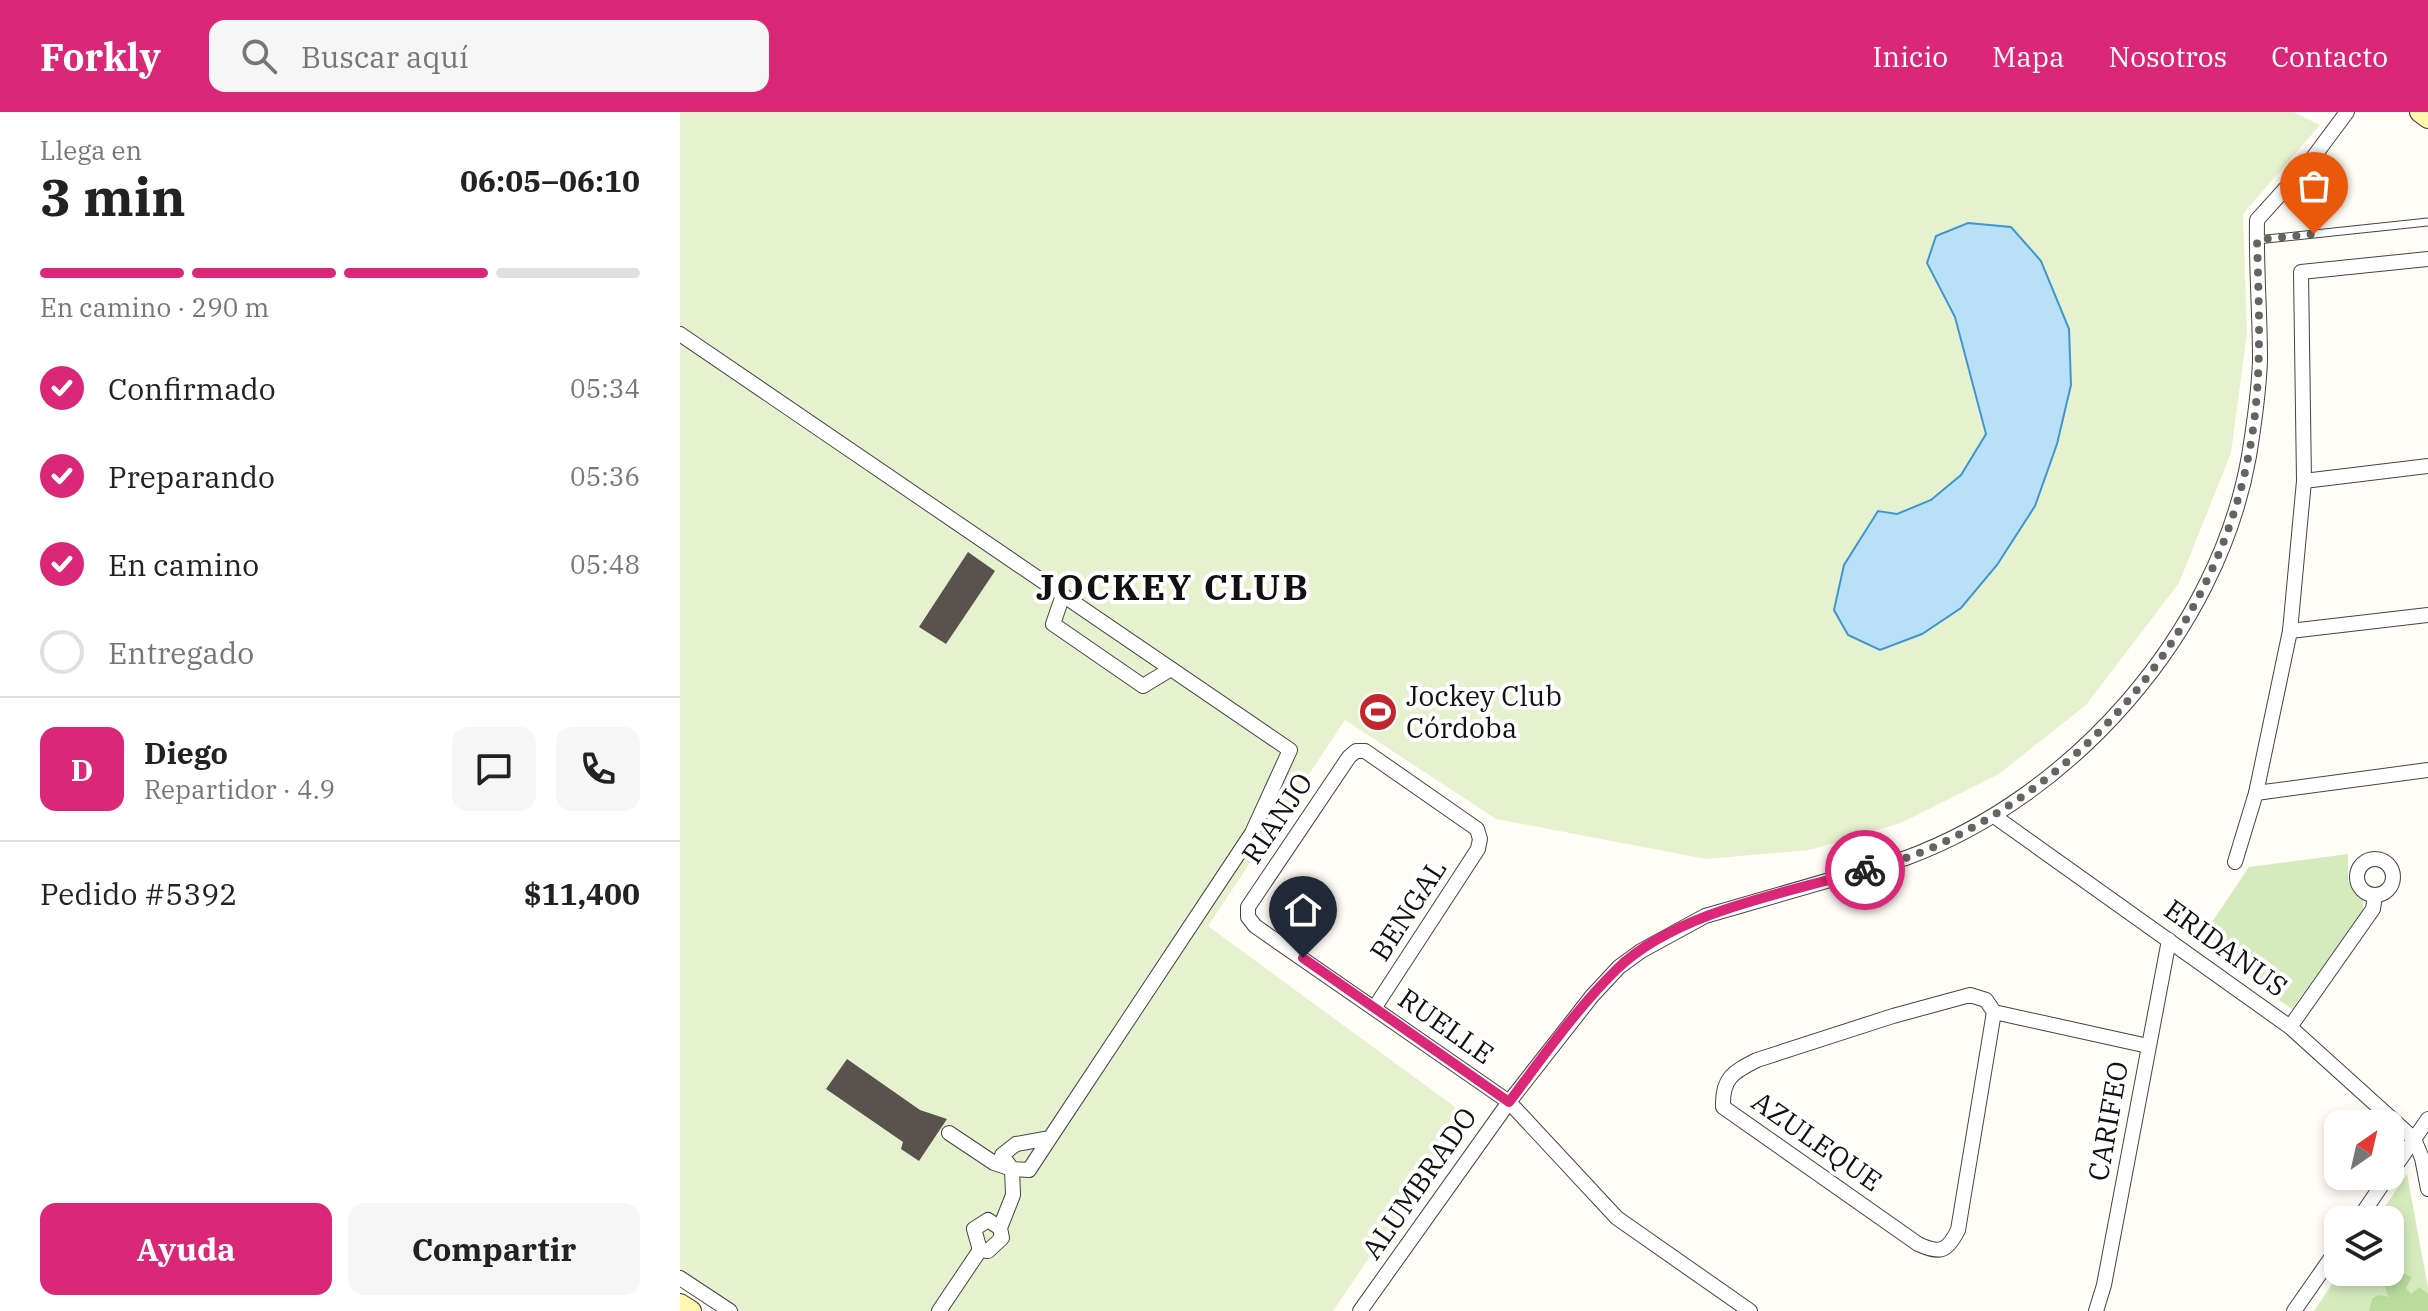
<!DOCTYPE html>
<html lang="es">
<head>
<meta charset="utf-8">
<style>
  body { margin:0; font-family:"IBM Plex Serif",serif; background:#f6f6f6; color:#222; height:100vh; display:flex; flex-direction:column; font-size:30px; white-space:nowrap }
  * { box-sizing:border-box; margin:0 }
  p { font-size:26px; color:#767676 }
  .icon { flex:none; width:44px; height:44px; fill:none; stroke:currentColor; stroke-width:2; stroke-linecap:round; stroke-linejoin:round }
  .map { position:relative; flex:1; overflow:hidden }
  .panel { display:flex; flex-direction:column; background:#fff; width:680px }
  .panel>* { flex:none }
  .needle { width:52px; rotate:34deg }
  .buttons { position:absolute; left:1644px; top:998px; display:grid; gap:16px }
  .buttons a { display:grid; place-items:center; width:80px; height:80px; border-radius:16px; background:#fff; box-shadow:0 4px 12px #0003; font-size:40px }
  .pin { position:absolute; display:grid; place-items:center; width:68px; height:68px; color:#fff; margin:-82px -34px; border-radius:50% 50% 50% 0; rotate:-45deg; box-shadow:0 0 8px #0007 }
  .pin .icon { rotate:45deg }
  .courier { position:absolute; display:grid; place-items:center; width:80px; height:80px; margin:-40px; border:6px solid #db2777; border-radius:50%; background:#fff; color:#222; box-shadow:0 2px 10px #0007 }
  .headline em { font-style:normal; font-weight:700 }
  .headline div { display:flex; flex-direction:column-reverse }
  .headline { display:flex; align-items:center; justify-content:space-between; height:136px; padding:0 40px }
  h1 { font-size:52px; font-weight:700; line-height:60px }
  .bar { display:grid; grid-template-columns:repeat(4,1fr); gap:12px 8px; align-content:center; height:96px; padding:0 40px }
  .bar i { height:10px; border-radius:6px; background:#e0e0e0 }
  .bar .selected { background:#db2777 }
  .bar p { grid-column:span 4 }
  .line { display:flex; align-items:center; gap:20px; padding:0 40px; border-top:2px solid #e0e0e0 }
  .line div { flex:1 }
  .round { display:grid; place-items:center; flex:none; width:84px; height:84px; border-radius:16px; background:#f6f6f6 }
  ol { padding:0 40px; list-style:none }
  li { display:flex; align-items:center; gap:24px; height:88px }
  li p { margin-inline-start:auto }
  li .icon { padding:8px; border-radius:50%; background:#db2777; color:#fff; stroke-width:4 }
  li:last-child { color:#767676 }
  li i { width:44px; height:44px; border:4px solid #e0e0e0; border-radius:50% }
  .cta { display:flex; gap:16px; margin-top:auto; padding:16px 40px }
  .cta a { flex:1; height:92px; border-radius:16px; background:#db2777; color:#fff; font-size:32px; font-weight:700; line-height:92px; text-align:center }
  .cta a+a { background:#f6f6f6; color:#222 }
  header { display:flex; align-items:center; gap:48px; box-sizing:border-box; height:112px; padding:0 40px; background:#db2777; color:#fff }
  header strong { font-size:38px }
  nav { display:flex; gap:44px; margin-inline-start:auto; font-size:28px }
  .search { width:560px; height:72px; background:#f6f6f6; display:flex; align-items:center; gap:20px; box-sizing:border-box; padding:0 28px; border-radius:16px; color:#767676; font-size:30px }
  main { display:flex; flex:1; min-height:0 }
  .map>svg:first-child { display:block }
  .green { fill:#d5ebbd }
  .forest { fill:#b9dc9c }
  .pitch { fill:#e6f2cf }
  .water { fill:#b9e0f7; stroke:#3f96cf; stroke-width:2 }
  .building { fill:#5a524d }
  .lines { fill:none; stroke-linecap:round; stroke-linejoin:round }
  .lane-casing { stroke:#444; stroke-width:9 }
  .street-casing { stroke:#444; stroke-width:16 }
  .secondary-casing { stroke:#333; stroke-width:22 }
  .path { stroke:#333; stroke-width:3; stroke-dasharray:8 4; stroke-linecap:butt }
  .lane { stroke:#fff; stroke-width:7 }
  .street { stroke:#fff; stroke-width:14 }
  .secondary { stroke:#fff6b0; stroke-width:20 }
  .done { stroke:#646461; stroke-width:8; stroke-dasharray:0 14.4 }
  .route { stroke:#db2777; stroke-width:10 }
  .labels { text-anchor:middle; stroke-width:8; stroke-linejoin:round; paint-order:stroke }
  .poi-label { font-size:28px; fill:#111; stroke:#fff; text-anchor:start }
  .street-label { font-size:28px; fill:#111; stroke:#fff }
  .district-label { font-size:36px; font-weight:bold; letter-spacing:2px; fill:#111; stroke:#fff }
</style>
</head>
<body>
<header>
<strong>Forkly</strong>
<div class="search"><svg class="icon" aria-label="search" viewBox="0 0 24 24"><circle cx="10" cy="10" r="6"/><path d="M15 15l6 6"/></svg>Buscar aquí</div>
<nav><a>Inicio</a><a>Mapa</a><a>Nosotros</a><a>Contacto</a></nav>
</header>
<main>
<section class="panel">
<div class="headline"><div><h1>3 min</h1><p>Llega en</p></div><em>06:05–06:10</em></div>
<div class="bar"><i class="selected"></i><i class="selected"></i><i class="selected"></i><i></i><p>En camino · 290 m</p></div>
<ol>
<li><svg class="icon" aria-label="check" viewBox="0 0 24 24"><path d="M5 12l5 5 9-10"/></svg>Confirmado<p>05:34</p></li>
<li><svg class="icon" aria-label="check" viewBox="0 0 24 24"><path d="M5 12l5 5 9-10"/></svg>Preparando<p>05:36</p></li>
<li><svg class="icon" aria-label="check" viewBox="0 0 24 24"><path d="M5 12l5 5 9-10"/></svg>En camino<p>05:48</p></li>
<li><i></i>Entregado</li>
</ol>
<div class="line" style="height:144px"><b class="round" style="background:#db2777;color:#fff">D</b><div><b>Diego</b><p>Repartidor · 4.9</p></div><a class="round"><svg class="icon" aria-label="chat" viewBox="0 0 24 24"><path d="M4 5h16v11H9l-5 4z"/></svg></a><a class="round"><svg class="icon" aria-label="phone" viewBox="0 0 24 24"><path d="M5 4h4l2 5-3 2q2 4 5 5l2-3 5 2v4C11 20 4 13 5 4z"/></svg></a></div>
<div class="line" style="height:104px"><div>Pedido #5392</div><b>$11,400</b></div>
<div class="cta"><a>Ayuda</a><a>Compartir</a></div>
</section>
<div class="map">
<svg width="1748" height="1199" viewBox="0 0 1748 1199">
  <rect width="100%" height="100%" fill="#fffdf5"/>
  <g class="green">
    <path d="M1668,742V769L1683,789V799L1612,897L1518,831L1569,755Z"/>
    <path d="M1727,1062L1748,1176V1199H1634L1660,1160H1710V1108H1696Z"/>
  </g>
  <path class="forest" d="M1710,1157H1715L1732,1165L1726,1176L1731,1182L1739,1175L1748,1182V1199H1689L1692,1187L1698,1183L1709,1185L1702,1168L1703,1160H1710Z"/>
  <path class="pitch" d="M0,0H1613L1640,13L1563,102L1567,221L1551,341L1499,471L1406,593L1319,662L1221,711L1130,738L1026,747L816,707L665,608L528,814L786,1003L653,1199H40L0,1172Z"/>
  <path class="water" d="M1288,111L1331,115L1361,149L1389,217L1391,273L1377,332L1355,394L1317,453L1281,496L1242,522L1200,538L1168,523L1154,498L1164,453L1198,399L1217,402L1251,388L1281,363L1306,322L1275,205L1247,151L1256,124Z"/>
  <g class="building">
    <path d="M288,440L315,459L266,532L239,515Z"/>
    <path d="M167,947L240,998L267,1007L239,1049L221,1037L223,1030L146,977Z"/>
  </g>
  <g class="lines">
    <g class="lane-casing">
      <path id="lane" d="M1577,128L1748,110"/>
    </g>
    <g class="street-casing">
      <g id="street">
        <path d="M0,222L610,638L572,721L370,1026L349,1058L332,1057L322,1043L336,1032L370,1026"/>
        <path d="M1624,369L1748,354"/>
        <path d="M383,483L373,512L463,574L491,557"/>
        <path d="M1610,519L1748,503"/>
        <path d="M1576,681L1748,658"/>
        <path d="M1314,704L1610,915L1734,1027L1742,1046L1748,1077"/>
        <circle cx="1695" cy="765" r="18"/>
        <path d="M1555,750L1576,681L1610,519L1624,369L1621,160L1748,147"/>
        <path d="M695,895L798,737L800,727L797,717L685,639H676L669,645L568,795V805L575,814L829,990L937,1106L1070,1199"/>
        <path d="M1314,900L1278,1118C1267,1140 1260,1142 1238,1132L1043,995C1042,966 1053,960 1077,948L1213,904L1290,883L1306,888L1314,900L1468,934"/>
        <path d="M1610,915L1693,797L1695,783"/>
        <path d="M269,1021L314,1051L332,1057L333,1083L320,1116L322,1126L308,1139L300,1138L294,1117L308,1108L320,1116"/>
        <path d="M1710,1062L1748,1007"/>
        <path d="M1678,1108L1708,1064"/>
        <path d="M0,1166L50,1199"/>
        <path d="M259,1199L300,1138"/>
        <path d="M680,1199L829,990L912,884L939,855L961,839L1025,804L1226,746C1392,685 1538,521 1569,344C1574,313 1579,279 1580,248C1580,201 1576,155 1577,108L1632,47L1667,0"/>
        <path d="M1416,1199L1424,1173L1489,828"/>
        <path d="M1614,1199L1658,1136"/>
      </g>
    </g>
    <g class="secondary-casing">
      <g id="secondary">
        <path d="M1740,0L1748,6"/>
        <path d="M0,1192L11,1199"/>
      </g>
    </g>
    <path class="path" d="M1644,58L1652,65"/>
    <use href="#lane" class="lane"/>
    <use href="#street" class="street"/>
    <use href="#secondary" class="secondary"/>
  </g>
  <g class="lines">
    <path class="done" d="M1185,758C1207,752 1229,746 1249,737C1408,667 1534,518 1568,346C1583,274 1579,201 1577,128L1634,122"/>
    <path class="route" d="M623,846L829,990C863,945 897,896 937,857C997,799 1107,781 1185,758"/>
  </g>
  <defs>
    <g id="stadium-disc" transform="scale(2)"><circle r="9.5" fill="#c4262e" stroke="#fff"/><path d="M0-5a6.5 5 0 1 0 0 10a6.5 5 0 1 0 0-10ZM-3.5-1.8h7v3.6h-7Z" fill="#fff"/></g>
  </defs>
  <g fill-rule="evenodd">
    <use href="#stadium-disc" x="698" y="600"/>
  </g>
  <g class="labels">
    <g class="poi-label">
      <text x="726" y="594">Jockey Club<tspan x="726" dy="32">Córdoba</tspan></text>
    </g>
    <g class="street-label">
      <text transform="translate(597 706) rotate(-56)" y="10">RIANJO</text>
      <text transform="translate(728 798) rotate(-57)" y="10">BENGAL</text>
      <text transform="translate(1546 836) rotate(36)" y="10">ERIDANUS</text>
      <text transform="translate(766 914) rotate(35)" y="10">RUELLE</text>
      <text transform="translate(1428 1009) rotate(-80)" y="10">CARIFEO</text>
      <text transform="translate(1137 1029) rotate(35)" y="10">AZULEQUE</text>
      <text transform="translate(739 1071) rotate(-55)" y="10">ALUMBRADO</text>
    </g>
    <g class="district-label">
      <text x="493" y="488">JOCKEY CLUB</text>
    </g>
  </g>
</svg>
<div class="buttons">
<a><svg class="needle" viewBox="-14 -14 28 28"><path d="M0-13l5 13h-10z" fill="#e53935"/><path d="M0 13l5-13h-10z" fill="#767676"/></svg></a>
<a><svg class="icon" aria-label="layers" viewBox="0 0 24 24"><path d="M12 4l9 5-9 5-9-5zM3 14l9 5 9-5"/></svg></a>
</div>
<div class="pin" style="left:1634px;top:122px;background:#ea580c"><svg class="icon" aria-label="bag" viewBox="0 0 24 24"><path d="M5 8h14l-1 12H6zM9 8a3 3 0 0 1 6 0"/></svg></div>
<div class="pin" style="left:623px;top:846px;background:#1f2937"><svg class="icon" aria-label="home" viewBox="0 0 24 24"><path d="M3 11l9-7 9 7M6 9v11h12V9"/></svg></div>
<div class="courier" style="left:1185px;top:758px"><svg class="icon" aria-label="bike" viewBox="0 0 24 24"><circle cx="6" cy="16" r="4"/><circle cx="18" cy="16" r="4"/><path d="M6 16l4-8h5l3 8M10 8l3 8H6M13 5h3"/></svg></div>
</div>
</main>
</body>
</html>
